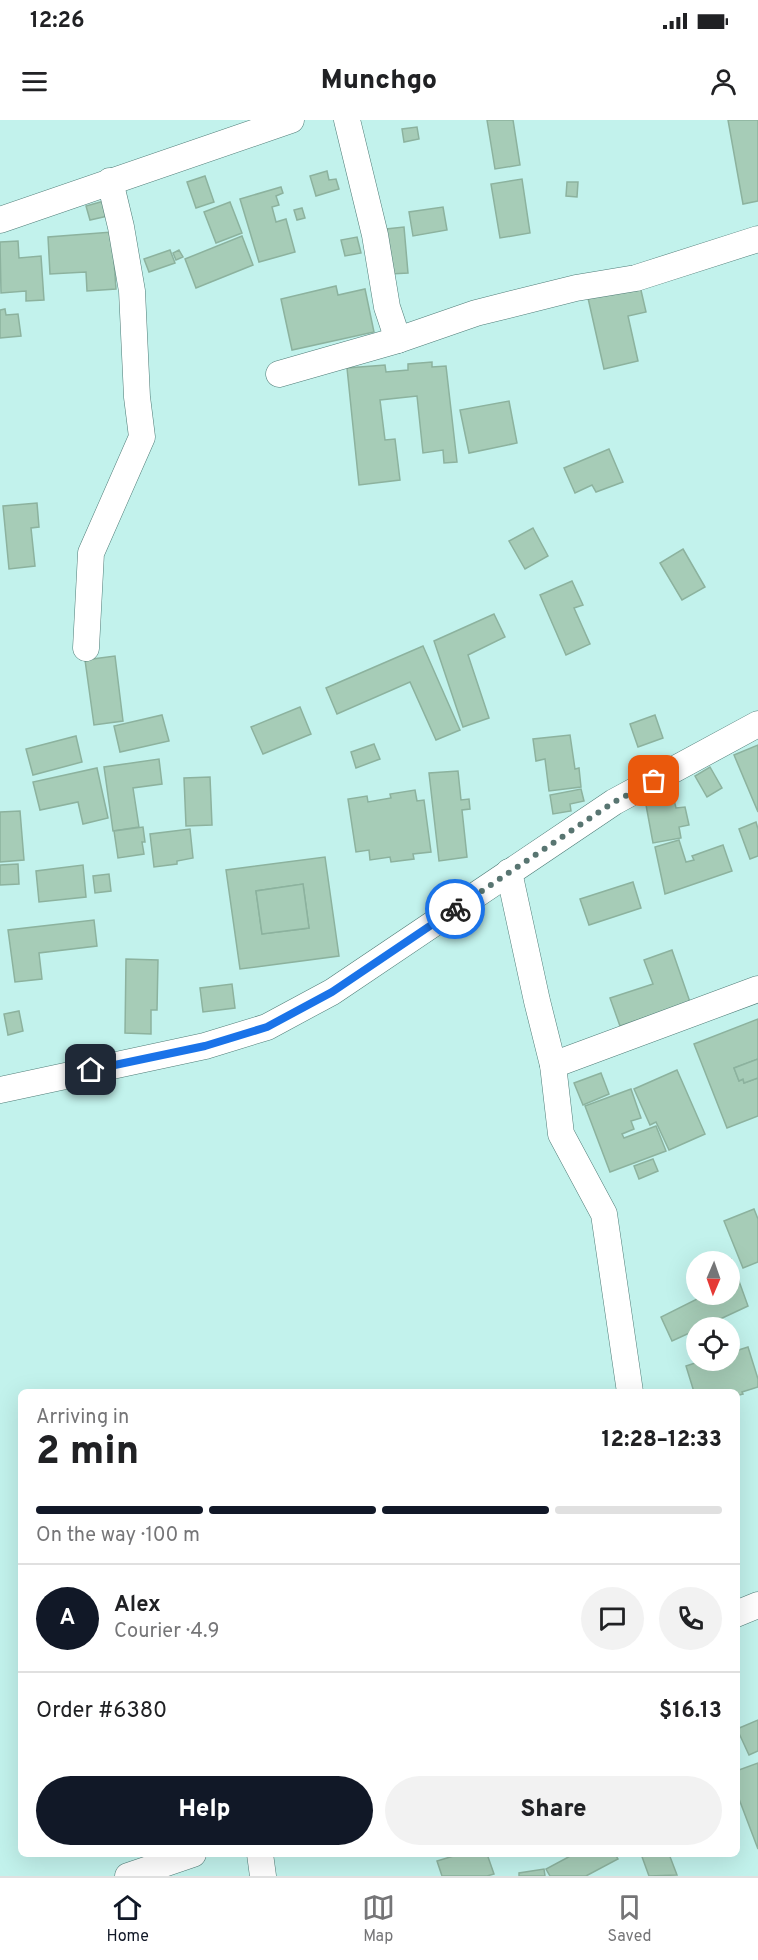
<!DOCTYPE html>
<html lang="en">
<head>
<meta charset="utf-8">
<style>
  body { margin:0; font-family:Overpass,sans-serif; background:#f2f2f2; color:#202124; height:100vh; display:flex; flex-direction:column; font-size:22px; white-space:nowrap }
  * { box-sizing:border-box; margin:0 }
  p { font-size:20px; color:#757577 }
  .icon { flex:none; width:33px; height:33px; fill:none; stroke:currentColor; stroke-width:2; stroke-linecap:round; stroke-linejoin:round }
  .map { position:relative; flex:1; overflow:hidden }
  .details { position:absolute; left:18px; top:1269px; width:722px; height:468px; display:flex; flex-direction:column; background:#fff; border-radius:9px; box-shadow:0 6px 24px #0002 }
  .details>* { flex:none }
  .needle { width:39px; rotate:182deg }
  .controls { position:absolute; left:686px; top:1131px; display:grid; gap:12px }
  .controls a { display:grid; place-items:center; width:54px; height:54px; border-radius:50%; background:#fff; box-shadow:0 6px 24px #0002; font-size:30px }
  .pin { position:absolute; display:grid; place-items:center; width:51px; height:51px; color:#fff; margin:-26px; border-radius:12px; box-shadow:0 3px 9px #0006 }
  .courier { position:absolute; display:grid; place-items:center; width:60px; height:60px; margin:-30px; border:4px solid #1a73e8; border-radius:50%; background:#fff; color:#222; box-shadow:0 2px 8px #0007 }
  .overview em { font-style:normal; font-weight:800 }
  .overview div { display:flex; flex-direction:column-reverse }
  .overview { display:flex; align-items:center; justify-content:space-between; height:102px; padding:0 18px }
  h1 { font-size:39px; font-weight:800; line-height:45px }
  .bar { display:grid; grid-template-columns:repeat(4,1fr); gap:9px 6px; align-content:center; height:72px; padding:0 18px }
  .bar i { height:8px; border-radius:4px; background:#e0e0e0 }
  .bar .current { background:#111827 }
  .bar p { grid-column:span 4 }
  .line { display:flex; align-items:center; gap:15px; padding:0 18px; border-top:2px solid #e0e0e0 }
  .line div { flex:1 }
  .round { display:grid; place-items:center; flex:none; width:63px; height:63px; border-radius:32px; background:#f2f2f2 }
  .primary-button { display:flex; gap:12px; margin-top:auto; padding:12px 18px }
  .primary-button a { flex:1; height:69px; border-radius:36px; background:#111827; color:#fff; font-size:24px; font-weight:800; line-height:69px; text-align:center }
  .primary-button a+a { background:#f2f2f2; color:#202124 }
  .status { display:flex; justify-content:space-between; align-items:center; height:42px; padding:0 30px; background:#fff; direction:ltr }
  .status svg { height:16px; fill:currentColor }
  header { display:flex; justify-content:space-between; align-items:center; height:78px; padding:0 18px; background:#fff; font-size:27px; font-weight:800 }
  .dock { display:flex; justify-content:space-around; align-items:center; height:84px; border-top:2px solid #e0e0e0; background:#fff; font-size:16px; color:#757577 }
  .dock a { display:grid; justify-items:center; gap:3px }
  .dock .current { color:#111827 }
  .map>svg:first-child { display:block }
  .building { fill:#a6ccb7; stroke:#8cb29e; stroke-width:1.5; fill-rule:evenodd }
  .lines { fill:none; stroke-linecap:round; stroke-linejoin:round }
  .street-casing { stroke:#4f7c77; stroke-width:27 }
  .street { stroke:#fff; stroke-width:26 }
  .done { stroke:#587571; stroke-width:6; stroke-dasharray:0 10.8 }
  .route { stroke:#1a73e8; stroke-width:8 }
</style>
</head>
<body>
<div class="status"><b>12:26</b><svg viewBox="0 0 49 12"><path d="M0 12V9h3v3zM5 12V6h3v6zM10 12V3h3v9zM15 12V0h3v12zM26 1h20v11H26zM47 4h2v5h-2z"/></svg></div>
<header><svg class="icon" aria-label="menu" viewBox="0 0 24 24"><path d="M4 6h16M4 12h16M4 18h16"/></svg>Munchgo<svg class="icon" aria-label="person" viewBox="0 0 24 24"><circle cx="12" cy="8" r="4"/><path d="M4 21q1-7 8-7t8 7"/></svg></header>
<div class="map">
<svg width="758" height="1756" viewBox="0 0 758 1756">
  <rect width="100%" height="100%" fill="#c2f2ec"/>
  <g class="building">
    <path d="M487,0H513L520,45L495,49Z"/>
    <path d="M728,0H758V81L743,84Z"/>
    <path d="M417,7L419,19L404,22L402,9Z"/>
    <path d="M327,51L329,60L336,59L339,69L316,76L310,56Z"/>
    <path d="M205,56L214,82L196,88L187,62Z"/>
    <path d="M522,59L530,113L500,118L491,64Z"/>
    <path d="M567,62H578L577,77L566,76Z"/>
    <path d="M281,67L283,73L276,76L279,85L272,87L276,102L286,99L295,132L259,142L240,79Z"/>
    <path d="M104,81L108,96L90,100L86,86Z"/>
    <path d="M230,82L242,113L216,123L204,92Z"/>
    <path d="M443,87L447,110L413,116L409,92Z"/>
    <path d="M302,88L305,98L297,100L294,90Z"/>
    <path d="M404,107L408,153L390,154L386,109Z"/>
    <path d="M112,112L116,169L87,171L86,152L50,154L48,117Z"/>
    <path d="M242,116L253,145L196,168L185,139Z"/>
    <path d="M357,117L361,133L345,136L341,120Z"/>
    <path d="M18,121L19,138L41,136L44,180L26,181V171L1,173L0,122Z"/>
    <path d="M170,130L175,143L149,152L144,139Z"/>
    <path d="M179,130L183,137L176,140L173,133Z"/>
    <path d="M336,166L338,175L365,169L374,212L292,230L281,179Z"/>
    <path d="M640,166L646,192L628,196L638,241L604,249L588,178Z"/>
    <path d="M5,189L6,195L18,194L21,216L0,218V190Z"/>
    <path d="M432,242V247L446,246L457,342L444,343L443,330L423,333L417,276L380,280L385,320L395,319L400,360L359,365L347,248L385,245L386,252L408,250V244Z"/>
    <path d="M509,281L517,323L469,333L460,290Z"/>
    <path d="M609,329L623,362L596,372L592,365L575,373L564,348Z"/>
    <path d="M37,383L39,407L31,408L35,446L9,449L3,386Z"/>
    <path d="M533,408L548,436L525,449L509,421Z"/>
    <path d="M683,429L705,467L682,480L660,443Z"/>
    <path d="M572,461L583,485L574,488L590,524L566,535L540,475Z"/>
    <path d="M494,494L505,517L468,535L489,598L463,607L434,521Z"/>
    <path d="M423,526L460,610L436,620L410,562L337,594L326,568Z"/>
    <path d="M115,536L123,601L94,605L85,540Z"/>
    <path d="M300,587L311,614L263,634L251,607Z"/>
    <path d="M162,595L169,621L120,632L114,606Z"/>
    <path d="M655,595L663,618L638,627L630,604Z"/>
    <path d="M570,615L575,649L579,648L581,667L549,671L545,639L536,641L533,619Z"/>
    <path d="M76,616L82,642L33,655L26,629Z"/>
    <path d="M374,624L380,639L356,648L351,632Z"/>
    <path d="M758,625V692L734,635Z"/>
    <path d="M159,639L162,664L133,668L139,707L113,711L104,647Z"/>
    <path d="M710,647L722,668L707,677L695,656Z"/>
    <path d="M97,648L108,698L83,704L78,682L40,690L33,662Z"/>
    <path d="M458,651L461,680L469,679L470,689L462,690L467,737L439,741L429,653Z"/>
    <path d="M210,657L212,705L186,706L184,658Z"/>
    <path d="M581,669L584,681L570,684L571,691L553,694L550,675Z"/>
    <path d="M415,670L417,681L424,680L431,732L413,734L414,739L391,742L390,737L370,740L369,730L356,732L348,679L367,676L368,682L391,678L390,674Z"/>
    <path d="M674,680L676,688L685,687L689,705L679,707L681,718L653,723L646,685Z"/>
    <path d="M20,691L24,740L0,742V692Z"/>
    <path d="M756,702L758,709V736L750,739L739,709Z"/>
    <path d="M143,707L145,722H142L144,734L118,738L114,711Z"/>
    <path d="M190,709L193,738L177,741V744L154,747L150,714Z"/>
    <path d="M679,720L686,742L694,740L692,736L723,725L732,751L665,774L655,727Z"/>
    <path d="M325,737L339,836L240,849L226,750ZM303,764L309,808L262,814L256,771Z"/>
    <path d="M18,744L19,764L0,765V745Z"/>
    <path d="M83,745L86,777L39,782L36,751Z"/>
    <path d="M109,754L111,771L95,773L93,756Z"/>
    <path d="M633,762L641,788L589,805L580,779Z"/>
    <path d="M303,764L309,808L262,814L256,771Z"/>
    <path d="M94,800L97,826L39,833L42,859L15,862L8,810Z"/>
    <path d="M672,830L690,882L620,906L610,878L653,864L644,840Z"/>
    <path d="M126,839L158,840L157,890H151V914L125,913Z"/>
    <path d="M232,864L235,888L203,892L200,868Z"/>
    <path d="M19,891L23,911L8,915L4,894Z"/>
    <path d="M758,899V939L734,948L739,961L743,959L744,963L758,958V996L727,1008L694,924Z"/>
    <path d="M758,939V958L744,963L743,959L739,961L734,948Z"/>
    <path d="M677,950L705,1014L669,1030L656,1002L650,1005L634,969Z"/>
    <path d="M601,953L609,974L583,985L574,963Z"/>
    <path d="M631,969L641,998L631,1001L634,1009L622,1014L624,1018L656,1006L666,1031L610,1052L585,986Z"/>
    <path d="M653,1039L658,1051L639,1059L634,1046Z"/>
    <path d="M754,1089L758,1099V1142L743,1148L724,1101Z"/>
    <path d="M731,1139L748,1186L701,1208H696V1210L672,1221L661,1197L707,1174H729V1142H725Z"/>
    <path d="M748,1227L758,1259V1267L742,1272L743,1274L736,1276V1272H694L686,1246L704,1240H729V1233Z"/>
    <path d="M758,1600V1631L749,1635L737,1609Z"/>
    <path d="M758,1643V1729L736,1671V1651Z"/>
    <path d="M460,1734H487L494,1754L487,1756H442L437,1741Z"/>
    <path d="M574,1734H615L618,1739L586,1756H550L546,1749Z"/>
    <path d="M641,1734H669L677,1755L649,1756Z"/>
    <path d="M544,1749L545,1756H519V1753Z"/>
  </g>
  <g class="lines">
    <g class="street-casing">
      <g id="street">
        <path d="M347,0L375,115L387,187L398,220"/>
        <path d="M0,100L291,0"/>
        <path d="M279,254L398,220L476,193L576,168L636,158L758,119"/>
        <path d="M86,528L91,433L142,317L137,277L132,171L121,107L110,61"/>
        <path d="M509,752L537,881L553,945L561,1014L604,1094L630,1272"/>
        <path d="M553,945L758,869"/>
        <path d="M0,970L205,926L267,907L332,872L614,682L758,604"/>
        <path d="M736,1494L758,1485"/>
        <path d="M260,1734L263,1756"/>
        <path d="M128,1756L193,1734"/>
      </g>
    </g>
    <use href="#street" class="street"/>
  </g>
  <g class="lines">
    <path class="done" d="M455,789L614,682L654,661"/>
    <path class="route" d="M91,950L205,926L267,907L332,872L455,789"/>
  </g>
</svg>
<div class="controls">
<a><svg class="needle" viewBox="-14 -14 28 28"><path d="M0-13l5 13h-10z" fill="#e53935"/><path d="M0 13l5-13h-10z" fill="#757577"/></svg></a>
<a><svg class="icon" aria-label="locate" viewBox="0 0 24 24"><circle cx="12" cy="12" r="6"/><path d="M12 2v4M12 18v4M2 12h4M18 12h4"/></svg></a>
</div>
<div class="pin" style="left:654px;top:661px;background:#ea580c"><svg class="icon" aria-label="bag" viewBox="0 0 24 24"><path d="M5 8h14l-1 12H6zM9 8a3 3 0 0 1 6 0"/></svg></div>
<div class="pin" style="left:91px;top:950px;background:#1f2937"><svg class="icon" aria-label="home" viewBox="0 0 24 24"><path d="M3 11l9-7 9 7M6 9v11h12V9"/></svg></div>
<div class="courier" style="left:455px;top:789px"><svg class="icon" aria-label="bike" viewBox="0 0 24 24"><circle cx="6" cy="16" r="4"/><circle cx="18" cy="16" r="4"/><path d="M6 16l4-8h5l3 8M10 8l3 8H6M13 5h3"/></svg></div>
<section class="details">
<div class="overview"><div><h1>2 min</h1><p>Arriving in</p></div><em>12:28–12:33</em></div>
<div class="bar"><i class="current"></i><i class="current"></i><i class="current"></i><i></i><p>On the way · 100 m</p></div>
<div class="line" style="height:108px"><b class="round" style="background:#111827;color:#fff">A</b><div><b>Alex</b><p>Courier · 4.9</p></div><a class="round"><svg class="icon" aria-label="chat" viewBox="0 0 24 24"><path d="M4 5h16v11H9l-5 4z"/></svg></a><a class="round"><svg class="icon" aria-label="phone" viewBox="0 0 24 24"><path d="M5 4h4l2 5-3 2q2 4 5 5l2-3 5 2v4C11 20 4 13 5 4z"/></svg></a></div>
<div class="line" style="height:78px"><div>Order #6380</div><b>$16.13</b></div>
<div class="primary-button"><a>Help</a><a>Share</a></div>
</section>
</div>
<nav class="dock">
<a class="current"><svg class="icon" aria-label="home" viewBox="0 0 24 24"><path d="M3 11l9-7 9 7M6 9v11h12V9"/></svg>Home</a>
<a><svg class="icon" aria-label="map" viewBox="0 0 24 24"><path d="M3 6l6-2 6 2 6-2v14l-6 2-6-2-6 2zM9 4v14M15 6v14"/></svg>Map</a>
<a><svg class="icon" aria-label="saved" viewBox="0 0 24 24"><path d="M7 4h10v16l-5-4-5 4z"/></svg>Saved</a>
</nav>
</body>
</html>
